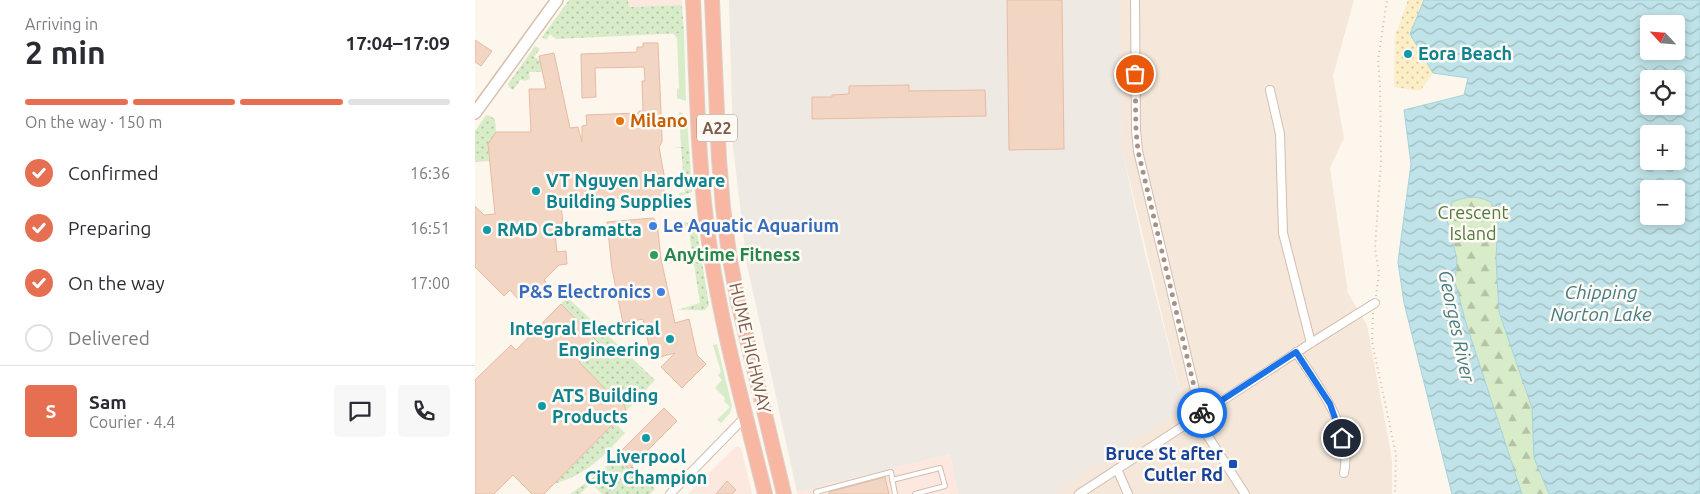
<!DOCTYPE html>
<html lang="en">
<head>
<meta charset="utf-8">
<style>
  body { margin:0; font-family:Ubuntu,sans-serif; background:#f7f7f7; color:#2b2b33; height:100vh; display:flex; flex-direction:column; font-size:19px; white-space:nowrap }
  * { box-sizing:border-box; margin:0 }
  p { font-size:16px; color:#7c7c81 }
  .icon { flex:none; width:28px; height:28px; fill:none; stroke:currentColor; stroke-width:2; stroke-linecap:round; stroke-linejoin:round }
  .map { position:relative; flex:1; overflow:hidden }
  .panel { display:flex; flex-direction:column; background:#fff; width:475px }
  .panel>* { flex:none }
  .needle { width:32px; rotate:296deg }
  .buttons { position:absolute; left:1165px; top:15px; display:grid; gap:10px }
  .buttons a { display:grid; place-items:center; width:45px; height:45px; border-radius:5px; background:#fff; box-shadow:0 2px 8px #0003; font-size:25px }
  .pin { position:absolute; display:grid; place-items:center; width:42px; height:42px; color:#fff; margin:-21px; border:2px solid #fff; border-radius:50%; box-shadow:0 1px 5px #0007 }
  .courier { position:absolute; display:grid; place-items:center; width:50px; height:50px; margin:-25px; border:4px solid #1a73e8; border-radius:50%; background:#fff; color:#222; box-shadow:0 1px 6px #0007 }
  .head em { font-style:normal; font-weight:700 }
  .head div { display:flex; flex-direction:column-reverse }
  .head { display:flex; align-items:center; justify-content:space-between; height:85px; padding:0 25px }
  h1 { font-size:32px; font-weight:700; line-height:38px }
  .bar { display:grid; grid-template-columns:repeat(4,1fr); gap:8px 5px; align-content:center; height:60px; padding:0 25px }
  .bar i { height:6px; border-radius:4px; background:#e1e1e2 }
  .bar .current { background:#e76f51 }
  .bar p { grid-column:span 4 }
  .line { display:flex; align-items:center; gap:12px; padding:0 25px; border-top:1px solid #e1e1e2 }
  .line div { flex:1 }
  .round { display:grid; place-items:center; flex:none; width:52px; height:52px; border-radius:5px; background:#f7f7f7 }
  ol { padding:0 25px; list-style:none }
  li { display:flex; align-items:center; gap:15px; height:55px }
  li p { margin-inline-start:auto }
  li .icon { padding:5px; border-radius:50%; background:#e76f51; color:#fff; stroke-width:4 }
  li:last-child { color:#7c7c81 }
  li i { width:28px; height:28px; border:2px solid #e1e1e2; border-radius:50% }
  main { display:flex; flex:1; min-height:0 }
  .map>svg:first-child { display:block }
  .residential { fill:#f5e8da }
  .commercial { fill:#fde8e0 }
  .industrial { fill:#efe9e4 }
  .grass { fill:url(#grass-dots) }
  .forest { fill:url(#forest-firs) }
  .sand { fill:url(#sand-dots) }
  .garden { fill:#d8ecc9 }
  .water { fill:url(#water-waves); stroke:#a5d3da; fill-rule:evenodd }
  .building { fill:#f3d5c3; stroke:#e6bba3 }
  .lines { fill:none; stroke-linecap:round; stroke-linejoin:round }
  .lane-casing { stroke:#d1beb0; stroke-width:6 }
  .street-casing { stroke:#d1beb0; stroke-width:10 }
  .secondary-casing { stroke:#d6c0b0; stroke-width:14 }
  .highway-casing { stroke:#dad1cd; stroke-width:16 }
  .path { stroke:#d9b8a5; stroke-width:2; stroke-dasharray:1 4; stroke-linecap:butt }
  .lane { stroke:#fff; stroke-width:4 }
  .street { stroke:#fff; stroke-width:8 }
  .secondary { stroke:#fff; stroke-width:11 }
  .highway { stroke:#f7b7a3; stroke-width:14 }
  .done { stroke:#a89285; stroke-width:5; stroke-dasharray:0 9 }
  .route { stroke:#1a73e8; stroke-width:6 }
  .culture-dot { fill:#0f9aa8; stroke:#fffaf3; stroke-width:2 }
  .food-dot { fill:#e8710a; stroke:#fffaf3; stroke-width:2 }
  .shop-dot { fill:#3f7fe0; stroke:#fffaf3; stroke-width:2 }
  .leisure-dot { fill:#2e9e5b; stroke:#fffaf3; stroke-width:2 }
  .transit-dot { fill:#1a4fb4; stroke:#fffaf3; stroke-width:2 }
  .labels { text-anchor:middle; stroke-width:5; stroke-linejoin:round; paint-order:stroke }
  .shield { fill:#fffaf3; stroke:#a28b7f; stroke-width:1 }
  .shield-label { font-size:16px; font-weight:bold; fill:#7a5c4d }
  .culture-label { font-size:18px; font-weight:bold; fill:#0d838f; stroke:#fffaf3; text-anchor:start }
  .food-label { font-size:18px; font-weight:bold; fill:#c56008; stroke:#fffaf3; text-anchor:start }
  .park-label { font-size:18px; fill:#537a41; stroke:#fffaf3 }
  .shop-label { font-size:18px; font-weight:bold; fill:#366cbe; stroke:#fffaf3; text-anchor:start }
  .leisure-label { font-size:18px; font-weight:bold; fill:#27864d; stroke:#fffaf3; text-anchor:start }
  .street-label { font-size:18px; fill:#7a5c4d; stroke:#fffaf3 }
  .transit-label { font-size:18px; font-weight:bold; fill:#164399; stroke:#fffaf3; text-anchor:end }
  .water-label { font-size:19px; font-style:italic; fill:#437c86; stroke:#fffaf3 }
</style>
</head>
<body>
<main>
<section class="panel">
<div class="head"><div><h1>2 min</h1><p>Arriving in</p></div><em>17:04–17:09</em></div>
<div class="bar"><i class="current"></i><i class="current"></i><i class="current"></i><i></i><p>On the way · 150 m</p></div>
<ol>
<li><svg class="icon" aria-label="check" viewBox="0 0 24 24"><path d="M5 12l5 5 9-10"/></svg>Confirmed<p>16:36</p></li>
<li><svg class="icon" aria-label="check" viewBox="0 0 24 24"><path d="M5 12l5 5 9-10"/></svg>Preparing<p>16:51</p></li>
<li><svg class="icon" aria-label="check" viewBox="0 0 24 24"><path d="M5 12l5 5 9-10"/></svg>On the way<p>17:00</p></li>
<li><i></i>Delivered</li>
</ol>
<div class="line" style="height:90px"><b class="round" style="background:#e76f51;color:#fff">S</b><div><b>Sam</b><p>Courier · 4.4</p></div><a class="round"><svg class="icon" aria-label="chat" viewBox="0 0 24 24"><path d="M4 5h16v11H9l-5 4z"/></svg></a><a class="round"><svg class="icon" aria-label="phone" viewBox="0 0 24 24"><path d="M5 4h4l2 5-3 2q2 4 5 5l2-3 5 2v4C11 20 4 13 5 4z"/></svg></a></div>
</section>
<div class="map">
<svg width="1225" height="494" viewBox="0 0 1225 494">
  <defs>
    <pattern id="grass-dots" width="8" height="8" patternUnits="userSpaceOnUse" patternTransform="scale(1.25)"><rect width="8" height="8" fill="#d8ecc9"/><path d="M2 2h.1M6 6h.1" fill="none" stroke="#b4c2a5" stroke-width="1.8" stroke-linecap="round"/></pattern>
    <pattern id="forest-firs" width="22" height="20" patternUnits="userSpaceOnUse" patternTransform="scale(1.25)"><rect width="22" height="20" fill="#d8ecc9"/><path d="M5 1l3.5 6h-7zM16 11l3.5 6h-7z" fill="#b4c2a5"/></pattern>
    <pattern id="sand-dots" width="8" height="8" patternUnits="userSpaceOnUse" patternTransform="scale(1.25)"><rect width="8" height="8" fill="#fcefc7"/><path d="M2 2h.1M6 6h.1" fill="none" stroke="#d1c5a4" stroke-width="1.8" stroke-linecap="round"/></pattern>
    <pattern id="water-waves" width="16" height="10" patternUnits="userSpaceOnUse" patternTransform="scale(1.25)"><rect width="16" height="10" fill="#bfe3e8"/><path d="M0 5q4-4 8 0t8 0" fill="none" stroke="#a0bbbe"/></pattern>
  </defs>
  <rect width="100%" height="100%" fill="#fdf6ec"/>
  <path class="residential" d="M643,0H879L858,76L869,138L855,168L873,293L892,325L917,459V494H575L709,407L647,149Z"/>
  <g class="commercial">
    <path d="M153,0H207V5L154,7Z"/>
    <path d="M261,446L266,448L277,494H213Z"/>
    <path d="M475,454L483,494H322V492Z"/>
  </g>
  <path class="industrial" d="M254,0H644L647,149L669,249L709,407L576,494H483L475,454L322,492L272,265L258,147Z"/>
  <g class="grass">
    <path d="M94,0H153L154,7L207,5L209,33L81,39L75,34L71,40L67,37Z"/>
    <path d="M60,46L65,49L59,57L65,60L67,72H54L55,79L49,81L46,79L38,90L34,87L33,84Z"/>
    <path d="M11,115H13L20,119L21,132L13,144L14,161L0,162V131Z"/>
    <path d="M198,147H214L217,192L205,196L204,193L210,192L206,148Z"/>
    <path d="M205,221L221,225L234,305L230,310C221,311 212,309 202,310L225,303L213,226H205L203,223Z"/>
    <path d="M92,297L180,380L140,423L150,433C126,458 113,474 79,484L138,424L127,413L140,399L104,363L124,343L86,304Z"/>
    <path d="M141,456L154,468L157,466L180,489L175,494H127L116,483L105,494H95L119,477L122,476Z"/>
  </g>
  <path class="forest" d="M1004,196L1016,202L1023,219L1021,259L1024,312L1057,408L1059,458L1074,494H1047L991,323L980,282L982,259L972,220L977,202L988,198Z"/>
  <path class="sand" d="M933,0H949L935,34L958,73L945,91L919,87L920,36Z"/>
  <g class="garden">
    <path d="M198,33H209L211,101L202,98V89L204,88L202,38Z"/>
    <path d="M204,112L208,113V118H212L214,147H206Z"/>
    <path d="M242,344L257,406L255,413L246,423L242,420L255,407L249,401L250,398L240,388L247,380L243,375L246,372L238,345Z"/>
  </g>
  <path class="water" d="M949,0H1225V494H1074L1059,458L1057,408L1024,312L1021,259L1023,220L1016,202C1001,195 993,196 977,202L972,220L982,259L980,282L991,323L1047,494H977L929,303L923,262L936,164L929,110L989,95L993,78L958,73L935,34ZM1174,24H1201V51H1174ZM1174,79H1201V106H1174ZM1174,134H1201V161H1174ZM1174,189H1201V216H1174Z"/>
  <g class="building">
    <path d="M532,0H587L589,149L534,150Z"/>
    <path d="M0,40L17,51L6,66L0,62Z"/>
    <path d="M168,43H183L187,136V142L184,147L190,180H188L189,193L186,197L145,202L144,198L125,200V203L86,205L88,223L79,224L82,252L91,251L92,264L84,265L69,280L71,282L58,296L52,290L43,299L35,290L29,296L0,267V206L9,215L20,214L13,144L21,132H56L54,89H71L64,56L79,53L95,128L103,127L107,142V126L112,125L111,115L164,113V111H168L167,81H170L169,67L120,68L121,97L107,98L106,54L162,52V47H168Z"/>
    <path d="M434,85V91L510,90L511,116L337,119V97H357V95L374,94V86Z"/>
    <path d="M178,218L182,222L186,259L200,323L214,319L222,355L231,364L207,388L186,367L200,353L177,359L168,319L148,323L137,269L132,222Z"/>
    <path d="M86,304L124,343L104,362L142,401L149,404L151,412L148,416L136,421L138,424L69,494H57L38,475L19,494H0V380L36,345L41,350Z"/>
    <path d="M189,408L202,421L154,469L141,456Z"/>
    <path d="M410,477L414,494H354V492Z"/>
    <path d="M252,481L261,490L257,494H241Z"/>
  </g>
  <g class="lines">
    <g class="lane-casing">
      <g id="lane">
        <path d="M417,480L465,468L470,486L440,494"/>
        <path d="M342,494L341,492L416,472L420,494"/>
      </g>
    </g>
    <g class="street-casing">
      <g id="street">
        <path d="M660,0L661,130L663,151L724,407L727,427L770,494"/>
        <path d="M795,90L805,134L808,233L836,343"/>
        <path d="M821,352C844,387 878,429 869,473"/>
        <path d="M642,469L653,494"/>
        <path d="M195,494L271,416"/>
        <path d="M604,494L836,343L900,303"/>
      </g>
    </g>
    <g class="secondary-casing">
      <path id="secondary" d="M0,113L82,0"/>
    </g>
    <g class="highway-casing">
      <g id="highway">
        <path d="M218,0C222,81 222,162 234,242C246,327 270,411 290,494"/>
        <path d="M237,0L244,159L248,207L254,254L263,302L309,494"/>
      </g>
    </g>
    <g class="path">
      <path d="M901,296L904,273L900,248L906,162L905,86L903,60L912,0"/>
      <path d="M898,313L897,342L921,454L920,494"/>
      <path d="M131,494L157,469"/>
    </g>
    <use href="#lane" class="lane"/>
    <use href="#street" class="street"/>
    <use href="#secondary" class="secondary"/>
    <use href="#highway" class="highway"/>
  </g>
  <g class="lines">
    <path class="done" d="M660,74L661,130L663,151L724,407L725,415L727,413"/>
    <path class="route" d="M727,413L821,352L855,404L867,438"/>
  </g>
  <g class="culture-dot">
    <circle cx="933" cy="54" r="5"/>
    <circle cx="61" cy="191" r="5"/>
    <circle cx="12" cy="230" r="5"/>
    <circle cx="195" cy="339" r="5"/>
    <circle cx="67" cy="406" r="5"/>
    <circle cx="171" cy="438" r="5"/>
  </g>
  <circle class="food-dot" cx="145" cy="121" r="5"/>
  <g class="shop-dot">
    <circle cx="178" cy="226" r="5"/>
    <circle cx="186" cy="292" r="5"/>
  </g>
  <circle class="leisure-dot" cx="179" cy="255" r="5"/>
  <rect class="transit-dot" x="753" y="459" width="10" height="10" rx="2.5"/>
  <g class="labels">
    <rect class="shield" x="222" y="114.5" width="40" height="27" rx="4"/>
    <g class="shield-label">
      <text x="242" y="134">A22</text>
    </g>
    <g class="culture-label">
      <text x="943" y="60">Eora Beach</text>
      <text x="71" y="187">VT Nguyen Hardware<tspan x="71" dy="21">Building Supplies</tspan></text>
      <text x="22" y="236">RMD Cabramatta</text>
      <text x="185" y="335" text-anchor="end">Integral Electrical<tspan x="185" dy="21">Engineering</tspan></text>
      <text x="77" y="402">ATS Building<tspan x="77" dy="21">Products</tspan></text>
      <text x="171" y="463" text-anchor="middle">Liverpool<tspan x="171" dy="21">City Champion</tspan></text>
    </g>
    <g class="food-label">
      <text x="155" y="127">Milano</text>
    </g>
    <g class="park-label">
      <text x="998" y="219">Crescent<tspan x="998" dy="21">Island</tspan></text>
    </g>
    <g class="shop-label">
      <text x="188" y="232">Le Aquatic Aquarium</text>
      <text x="176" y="298" text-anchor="end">P&amp;S Electronics</text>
    </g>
    <g class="leisure-label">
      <text x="189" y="261">Anytime Fitness</text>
    </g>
    <g class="street-label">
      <text transform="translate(275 348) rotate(77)" y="6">HUME HIGHWAY</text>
    </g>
    <g class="transit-label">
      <text x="748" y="460">Bruce St after<tspan x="748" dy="21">Cutler Rd</tspan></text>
    </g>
    <g class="water-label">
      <text x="1126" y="299">Chipping<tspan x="1126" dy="22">Norton Lake</tspan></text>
      <text transform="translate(982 326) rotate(78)" y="7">Georges River</text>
    </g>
  </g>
</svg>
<div class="buttons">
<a><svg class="needle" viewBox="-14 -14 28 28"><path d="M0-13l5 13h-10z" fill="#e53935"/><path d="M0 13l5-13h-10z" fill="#7c7c81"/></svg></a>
<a><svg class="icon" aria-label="locate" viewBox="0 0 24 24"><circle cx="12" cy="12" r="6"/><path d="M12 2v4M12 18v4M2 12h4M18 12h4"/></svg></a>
<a>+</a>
<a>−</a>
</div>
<div class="pin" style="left:660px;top:74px;background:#ea580c"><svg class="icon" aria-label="bag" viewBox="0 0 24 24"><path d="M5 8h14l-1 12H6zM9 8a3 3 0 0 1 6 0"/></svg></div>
<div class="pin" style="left:867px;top:438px;background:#1f2937"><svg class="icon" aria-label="home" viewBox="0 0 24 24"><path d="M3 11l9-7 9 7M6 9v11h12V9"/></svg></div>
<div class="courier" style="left:727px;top:413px"><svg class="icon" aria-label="bike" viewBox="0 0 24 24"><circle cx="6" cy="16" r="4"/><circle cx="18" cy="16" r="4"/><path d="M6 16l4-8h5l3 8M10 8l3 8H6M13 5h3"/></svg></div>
</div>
</main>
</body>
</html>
